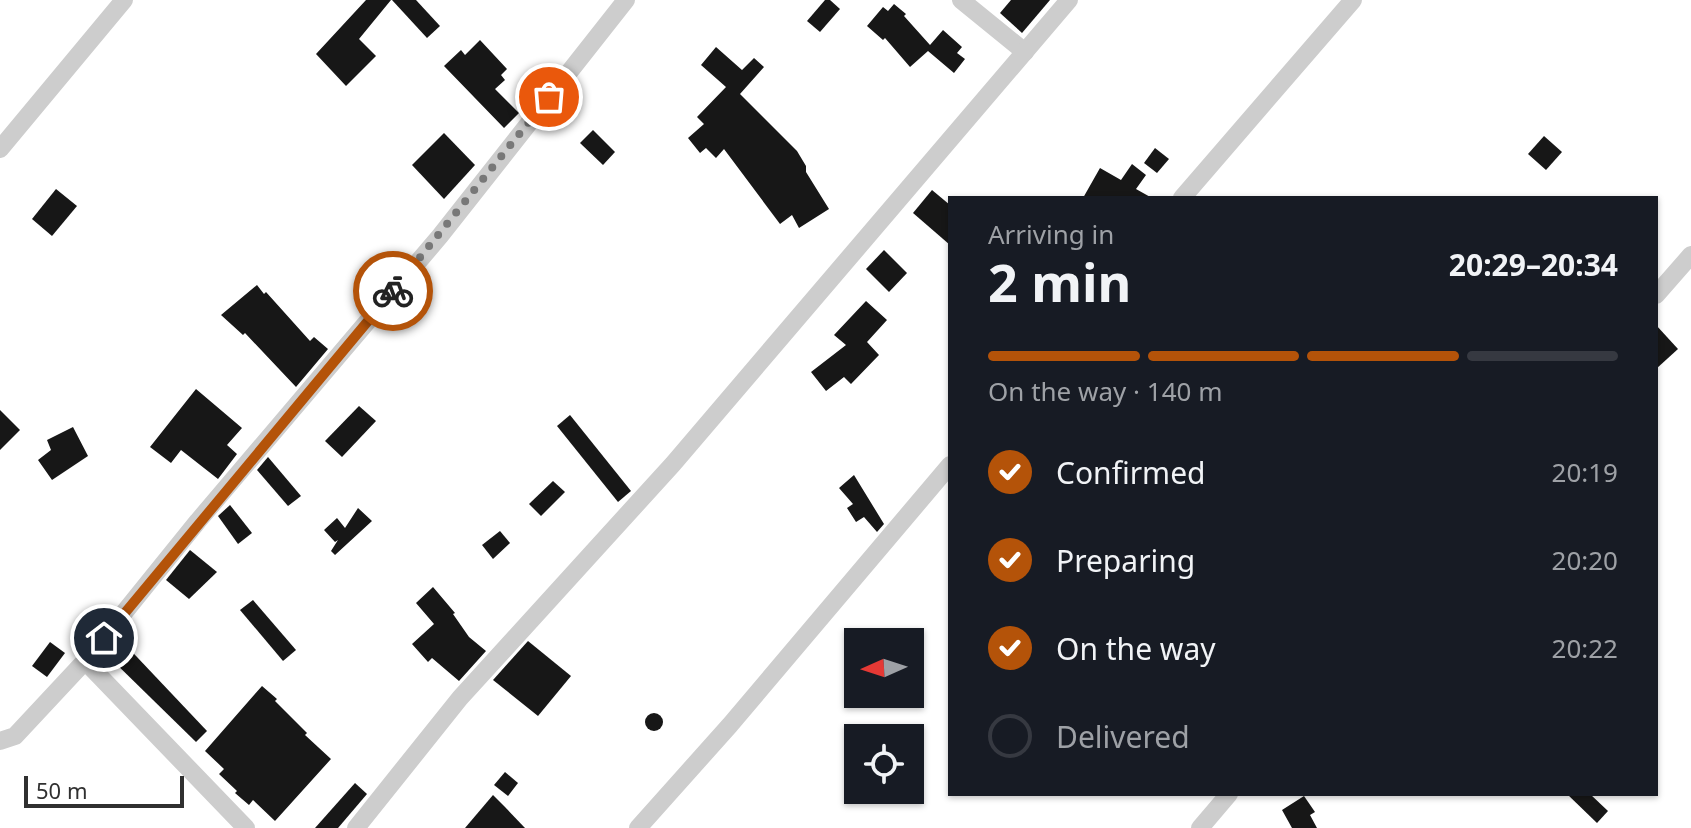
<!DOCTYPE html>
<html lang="en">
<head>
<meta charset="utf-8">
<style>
  body { margin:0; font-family:"Noto Sans",sans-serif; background:#242831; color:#f1f3f6; height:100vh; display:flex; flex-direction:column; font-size:30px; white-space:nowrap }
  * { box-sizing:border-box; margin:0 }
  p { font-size:26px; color:#9ea1a6 }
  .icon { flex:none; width:44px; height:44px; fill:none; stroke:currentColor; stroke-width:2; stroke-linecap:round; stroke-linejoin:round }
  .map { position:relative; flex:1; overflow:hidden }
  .drawer { position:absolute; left:948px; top:196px; width:710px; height:600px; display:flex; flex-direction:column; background:#171b24; border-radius:0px; box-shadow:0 2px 6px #0004 }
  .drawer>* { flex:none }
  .needle { width:52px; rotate:267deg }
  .tools { position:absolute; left:844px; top:628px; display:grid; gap:16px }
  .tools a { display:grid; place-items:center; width:80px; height:80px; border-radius:0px; background:#171b24; box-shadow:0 2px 6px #0004; font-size:40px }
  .scale { position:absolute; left:24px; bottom:20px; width:160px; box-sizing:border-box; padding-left:8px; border:4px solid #303030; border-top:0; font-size:22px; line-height:28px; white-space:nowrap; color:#303030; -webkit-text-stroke:6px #fff; paint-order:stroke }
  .pin { position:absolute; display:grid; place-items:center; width:68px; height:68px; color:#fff; margin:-34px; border:4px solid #fff; border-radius:50%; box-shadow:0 2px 8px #0007 }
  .courier { position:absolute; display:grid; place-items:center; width:80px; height:80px; margin:-40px; border:6px solid #b45309; border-radius:50%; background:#fff; color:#222; box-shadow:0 2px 10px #0007 }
  .summary em { font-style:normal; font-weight:700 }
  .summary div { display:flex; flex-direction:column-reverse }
  .summary { display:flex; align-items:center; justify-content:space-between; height:136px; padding:0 40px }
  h1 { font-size:52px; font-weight:700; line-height:60px }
  .bar { display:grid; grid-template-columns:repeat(4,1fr); gap:12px 8px; align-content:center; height:96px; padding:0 40px }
  .bar i { height:10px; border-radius:6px; background:#363941 }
  .bar .active { background:#b45309 }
  .bar p { grid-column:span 4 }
  ol { padding:0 40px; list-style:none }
  li { display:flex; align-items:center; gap:24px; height:88px }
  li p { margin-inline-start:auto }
  li .icon { padding:8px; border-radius:50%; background:#b45309; color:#fff; stroke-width:4 }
  li:last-child { color:#9ea1a6 }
  li i { width:44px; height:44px; border:4px solid #363941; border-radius:50% }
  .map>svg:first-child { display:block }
  .building { fill:#171717 }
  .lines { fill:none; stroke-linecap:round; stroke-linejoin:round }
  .street { stroke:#cdcdcd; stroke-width:18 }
  .done { stroke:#787878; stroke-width:8; stroke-dasharray:0 14.4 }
  .route { stroke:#b45309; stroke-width:10 }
</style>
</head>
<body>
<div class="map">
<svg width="1691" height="828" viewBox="0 0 1691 828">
  <rect width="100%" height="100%" fill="#fff"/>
  <g class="building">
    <path d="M366,0H391L359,39L376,56L346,86L316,54Z"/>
    <path d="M392,0H416L440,26L427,38Z"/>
    <path d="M825,0H830L840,9L820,32L807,21Z"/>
    <path d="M1011,0H1050L1022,33L1000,13Z"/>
    <path d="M894,4L906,14L904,16L930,45L943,30L962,47L957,53L965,59L954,73L928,51L910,67L885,38L883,40L867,26L883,7L888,11Z"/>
    <path d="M480,40L507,69L501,75L505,80L495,89L519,113L504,128L444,66L461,50L465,55Z"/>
    <path d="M716,47L742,70L754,58L764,67L740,94L797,151L806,166V172L829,209L799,228L792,215L780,224L724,149L716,158L706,148L700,153L688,138L704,124L697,117L726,87L701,65Z"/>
    <path d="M593,130L615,152L603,165L580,143Z"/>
    <path d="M444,133L475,165L444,199L412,165Z"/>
    <path d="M1544,136L1562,152L1546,170L1528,154Z"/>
    <path d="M1155,148L1169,159L1157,173L1144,163Z"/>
    <path d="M1132,164L1146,175L1136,189L1152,198H1083L1100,168L1121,180Z"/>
    <path d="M56,189L77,206L52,236L32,219Z"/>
    <path d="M932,190L950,205V245L913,213Z"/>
    <path d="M884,250L907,273L889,292L866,269Z"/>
    <path d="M257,285L264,294L266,292L310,341L314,337L328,349L296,387L245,333L243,335L221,315Z"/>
    <path d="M866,301L887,320L867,342L879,355L851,384L844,377L826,391L811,372L846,345L834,335Z"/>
    <path d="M1656,325L1678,349L1656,369Z"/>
    <path d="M196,389L242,428L227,445L237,454L218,479L181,450L171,463L150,447Z"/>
    <path d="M359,406L376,421L342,457L325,441Z"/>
    <path d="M0,410L20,430L0,450Z"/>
    <path d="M570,415L631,491L618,502L557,426Z"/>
    <path d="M73,427L88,456L52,480L38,460L51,450L47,440Z"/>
    <path d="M268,457L301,496L288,506L257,470Z"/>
    <path d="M854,475L884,524L877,532L864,517L856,522L847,508L853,504L839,488Z"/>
    <path d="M553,481L565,492L541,516L529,504Z"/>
    <path d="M230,505L252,533L238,544L218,516Z"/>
    <path d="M358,508L372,521L335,555L331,551L338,540L335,542L324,530L337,518L345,528Z"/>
    <path d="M500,531L510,543L493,559L482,545Z"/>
    <path d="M190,550L217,572L189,599L166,580Z"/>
    <path d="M433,587L455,613L453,614L469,637L486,651L459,681L432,658L428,662L412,644L434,624L416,603Z"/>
    <path d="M253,600L296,650L283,661L240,610Z"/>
    <path d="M119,638L207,731L196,742L106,654Z"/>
    <path d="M528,641L571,676L538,716L493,680Z"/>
    <path d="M50,642L65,653L47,677L32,666Z"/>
    <path d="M262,686L277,699L275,701L307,733L305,735L331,759L275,821L253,800L249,805L235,793L237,791L219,774L224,769L205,751Z"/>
    <circle cx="654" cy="722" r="9"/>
    <path d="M505,772L518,783L508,796L494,785Z"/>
    <path d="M355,783L367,794L338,828H315Z"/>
    <path d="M1567,794H1590L1608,811L1597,823Z"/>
    <path d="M493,795L505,807L525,828H465Z"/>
    <path d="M1304,796L1315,812L1310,815L1317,828H1292L1282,810Z"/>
  </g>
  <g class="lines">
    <g class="street">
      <path d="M961,0L1025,52"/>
      <path d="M0,149L124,0"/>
      <path d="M1182,198L1353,0"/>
      <path d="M1656,295L1691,255"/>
      <path d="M85,661L198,521L440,236L626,0"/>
      <path d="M0,741L15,736L85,661L246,828"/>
      <path d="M356,828L460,698L673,464L1069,0"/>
      <path d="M638,828L730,725L950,465"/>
      <path d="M1200,828L1229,794"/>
    </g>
  </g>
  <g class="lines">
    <path class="done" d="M393,291L549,97"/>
    <path class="route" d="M104,638L393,291"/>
  </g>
</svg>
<div class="tools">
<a><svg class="needle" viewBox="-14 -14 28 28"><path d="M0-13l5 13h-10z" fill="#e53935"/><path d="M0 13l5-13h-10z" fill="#9ea1a6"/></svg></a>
<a><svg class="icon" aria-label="locate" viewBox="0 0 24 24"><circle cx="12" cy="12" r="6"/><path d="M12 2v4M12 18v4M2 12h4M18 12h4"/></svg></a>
</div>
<div class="scale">50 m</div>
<div class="pin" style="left:549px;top:97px;background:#ea580c"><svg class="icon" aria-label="bag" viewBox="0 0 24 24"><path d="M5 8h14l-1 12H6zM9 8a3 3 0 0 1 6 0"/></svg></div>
<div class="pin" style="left:104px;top:638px;background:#1f2937"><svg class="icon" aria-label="home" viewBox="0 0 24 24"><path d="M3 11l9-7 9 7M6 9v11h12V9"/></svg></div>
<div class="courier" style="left:393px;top:291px"><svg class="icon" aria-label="bike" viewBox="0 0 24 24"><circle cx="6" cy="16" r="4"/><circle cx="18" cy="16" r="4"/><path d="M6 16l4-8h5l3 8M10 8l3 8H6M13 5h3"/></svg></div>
<section class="drawer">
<div class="summary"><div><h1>2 min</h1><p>Arriving in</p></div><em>20:29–20:34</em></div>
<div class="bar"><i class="active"></i><i class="active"></i><i class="active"></i><i></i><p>On the way · 140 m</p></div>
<ol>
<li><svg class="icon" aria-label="check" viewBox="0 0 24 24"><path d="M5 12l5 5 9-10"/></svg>Confirmed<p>20:19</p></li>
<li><svg class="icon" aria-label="check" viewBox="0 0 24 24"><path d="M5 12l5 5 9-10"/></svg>Preparing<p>20:20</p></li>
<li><svg class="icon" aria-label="check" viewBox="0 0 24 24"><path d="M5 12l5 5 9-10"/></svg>On the way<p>20:22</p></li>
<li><i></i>Delivered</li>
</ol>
</section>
</div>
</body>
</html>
